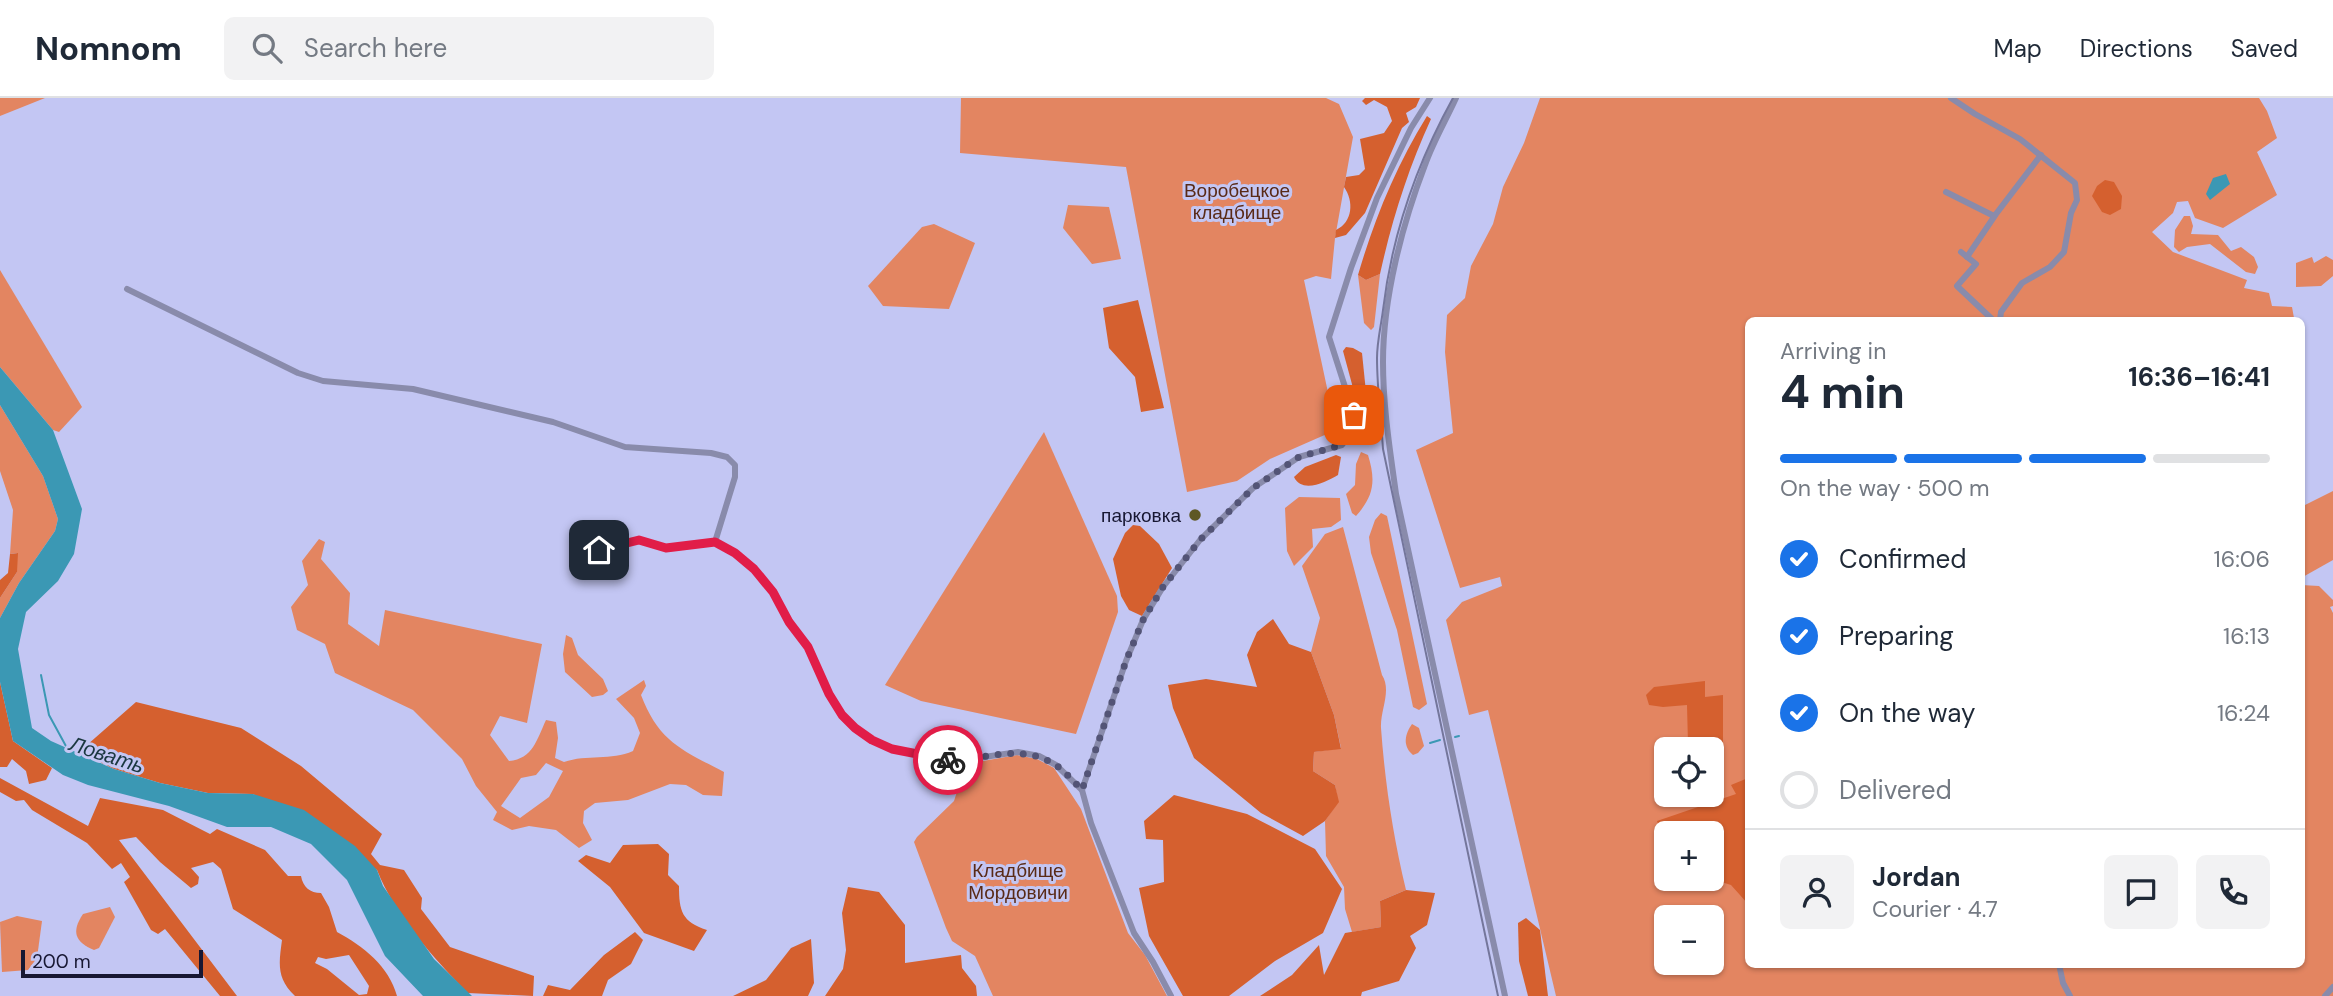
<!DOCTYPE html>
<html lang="en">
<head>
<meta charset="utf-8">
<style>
  body { margin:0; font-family:"DM Sans",sans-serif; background:#f2f2f3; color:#1f2937; height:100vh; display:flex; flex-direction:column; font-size:26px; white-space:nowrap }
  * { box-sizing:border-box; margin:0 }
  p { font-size:23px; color:#747a83 }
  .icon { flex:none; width:38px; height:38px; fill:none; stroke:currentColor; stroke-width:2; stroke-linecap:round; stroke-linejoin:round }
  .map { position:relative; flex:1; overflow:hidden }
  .panel { position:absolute; left:1745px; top:219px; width:560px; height:651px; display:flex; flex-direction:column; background:#fff; border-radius:10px; box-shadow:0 2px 5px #0004 }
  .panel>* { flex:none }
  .controls { position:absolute; left:1654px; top:639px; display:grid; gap:14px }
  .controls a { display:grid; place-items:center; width:70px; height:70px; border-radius:10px; background:#fff; box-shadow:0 2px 5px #0004; font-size:35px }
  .scale { position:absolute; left:21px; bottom:18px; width:182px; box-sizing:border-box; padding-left:7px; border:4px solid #171732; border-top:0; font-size:19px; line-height:24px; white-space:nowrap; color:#171732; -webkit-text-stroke:5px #c3c6f3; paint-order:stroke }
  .pin { position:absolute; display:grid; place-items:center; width:60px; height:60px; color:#fff; margin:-30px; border-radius:14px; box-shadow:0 4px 10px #0006 }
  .courier { position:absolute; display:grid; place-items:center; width:70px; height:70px; margin:-35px; border:5px solid #e11d48; border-radius:50%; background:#fff; color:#222; box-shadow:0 2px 9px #0007 }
  .overview em { font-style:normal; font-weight:700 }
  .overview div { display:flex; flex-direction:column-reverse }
  .overview { display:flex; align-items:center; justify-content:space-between; height:119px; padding:0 35px }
  h1 { font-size:46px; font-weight:700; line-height:52px }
  .bar { display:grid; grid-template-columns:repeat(4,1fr); gap:10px 7px; align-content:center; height:84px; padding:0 35px }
  .bar i { height:9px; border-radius:5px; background:#e0e1e3 }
  .bar .current { background:#1a73e8 }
  .bar p { grid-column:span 4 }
  .line { display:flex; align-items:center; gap:18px; padding:0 35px; border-top:2px solid #e0e1e3 }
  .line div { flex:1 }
  .round { display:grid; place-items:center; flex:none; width:74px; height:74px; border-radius:10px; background:#f2f2f3 }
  ol { padding:0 35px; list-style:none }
  li { display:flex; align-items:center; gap:21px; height:77px }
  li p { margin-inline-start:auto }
  li .icon { padding:7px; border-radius:50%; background:#1a73e8; color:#fff; stroke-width:4 }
  li:last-child { color:#747a83 }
  li i { width:38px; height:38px; border:4px solid #e0e1e3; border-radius:50% }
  header { display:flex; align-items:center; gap:42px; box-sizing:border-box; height:98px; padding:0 35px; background:#fff; border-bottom:2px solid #e0e1e3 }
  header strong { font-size:33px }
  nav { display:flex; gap:38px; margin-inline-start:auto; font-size:24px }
  .search { width:490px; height:63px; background:#f2f2f3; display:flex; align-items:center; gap:18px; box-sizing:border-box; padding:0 24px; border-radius:10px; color:#747a83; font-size:26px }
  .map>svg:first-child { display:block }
  .green { fill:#e38561; fill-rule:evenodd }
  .forest { fill:#d5602f; fill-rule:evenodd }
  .water { fill:#3b98b4 }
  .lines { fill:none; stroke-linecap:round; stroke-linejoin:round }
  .stream { stroke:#3b98b4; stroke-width:2 }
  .minor { stroke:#898bab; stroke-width:6 }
  .rail { stroke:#74769b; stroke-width:2 }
  .done { stroke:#535476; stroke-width:7; stroke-dasharray:0 12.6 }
  .route { stroke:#e11d48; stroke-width:9 }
  .poi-dot { fill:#5e5824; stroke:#c3c6f3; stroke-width:2.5 }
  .labels { text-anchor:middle; stroke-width:6; stroke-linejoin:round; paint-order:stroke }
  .park-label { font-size:19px; fill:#592a17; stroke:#c3c6f3 }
  .poi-label { font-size:19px; fill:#171732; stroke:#c3c6f3; text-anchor:end }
  .water-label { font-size:21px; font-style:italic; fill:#1a3740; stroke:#c3c6f3 }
</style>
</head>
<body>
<header>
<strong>Nomnom</strong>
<div class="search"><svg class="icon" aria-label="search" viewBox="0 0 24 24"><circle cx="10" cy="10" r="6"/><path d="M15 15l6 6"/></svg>Search here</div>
<nav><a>Map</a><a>Directions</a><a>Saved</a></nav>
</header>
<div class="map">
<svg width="2333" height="898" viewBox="0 0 2333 898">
  <rect width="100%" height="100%" fill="#c3c6f3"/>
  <g class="green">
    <path d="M0,0H45L0,18Z"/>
    <path d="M961,0H1326L1339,6L1353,39L1335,140L1331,181L1316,178L1304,182L1336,332L1270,361L1237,383L1187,394L1126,69L960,55Z"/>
    <path d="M1540,0H2259L2267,13L2277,40L2257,54L2277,97L2223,130L2195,120L2188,103L2177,104L2173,115L2152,134L2173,154L2247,182L2244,190L2269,195L2272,208L2292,209L2294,220L2286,222H1748V866H2301V487L2319,488L2333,502V508L2330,509L2333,515V898H1556L1488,612L1469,617L1446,522L1462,504L1502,488L1500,479L1460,490L1416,352L1453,335L1445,254L1447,217L1465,200L1471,168L1493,126L1503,89L1524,45ZM1666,651H1712V696H1666ZM1666,735H1712V780H1666ZM1666,819H1712V864H1666Z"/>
    <path d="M1068,107L1109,109L1121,161L1092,166L1063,130Z"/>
    <path d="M2184,118H2190L2193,128L2191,136L2218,137L2231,153L2241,149L2254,159L2258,169L2255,176L2246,174L2210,146L2187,149L2179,154L2174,149L2175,132Z"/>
    <path d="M934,126L975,145L949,211L883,208L868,188L922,129Z"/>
    <path d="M2326,158L2333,162V178L2321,188L2296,189V165L2312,159L2314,165Z"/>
    <path d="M0,172L82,309L59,334L53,332L0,269Z"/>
    <path d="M1380,176L1374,229L1371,232L1364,225L1358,177L1366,182Z"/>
    <path d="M0,307L43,378L58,421L55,433L19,485L0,520V500L17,474V455L10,456L13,412L0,373Z"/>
    <path d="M1044,334L1117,498L1118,514L1076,636L921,603L885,587Z"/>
    <path d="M1361,354L1368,357C1376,383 1374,398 1356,418L1352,415L1346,396L1355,387L1356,366Z"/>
    <path d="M2333,393V462L2301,480V411L2305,407Z"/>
    <path d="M1299,399L1340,400L1341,422L1331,429L1312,431L1313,449L1294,468L1287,453L1285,410Z"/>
    <path d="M1381,415L1387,418L1427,606L1419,612L1413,609L1397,532L1371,455L1369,439L1375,422Z"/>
    <path d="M1343,429L1382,577C1392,593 1380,612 1381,630C1385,685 1393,738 1406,792L1380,803L1381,829L1352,834L1345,811L1344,789L1326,758L1325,723L1338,704L1335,687L1313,673L1314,654L1341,650L1334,617L1311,554L1320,520L1302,468L1325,436Z"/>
    <path d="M319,441L325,444L321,461L350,495L348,526L379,548L385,512L542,546L527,625L500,618L490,637L509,663C533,661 537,641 546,622L556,624L558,640L555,660L564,664C587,656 611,663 633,653L640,635L634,620L616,601L644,582L646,588L641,597C659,644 682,652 724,674L722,698L703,697L686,687L670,686L628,702L595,705L584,713L583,725L592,742L579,750L556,732L529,728L512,732L493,722L497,714L476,688L462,661L413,612L335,575L325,546L297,532L291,509L308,487L302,463ZM546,665L563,673L549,699L520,720L501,708L521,680L536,677Z"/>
    <path d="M566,537L572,540L578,557L603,581L608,593L603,597L592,599L565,574L563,556Z"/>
    <path d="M1412,626L1419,630L1424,648L1418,655L1413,657C1402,648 1405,636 1412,626Z"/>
    <path d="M1017,657L1037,661L1054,670L1081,711L1128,835L1145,857L1167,898H993L975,858L952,843L946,830L914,744L917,739L954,703L966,666Z"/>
    <path d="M110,809L115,819L99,850L94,852C75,844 71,834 83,816Z"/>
    <path d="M17,818L42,823L37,860L28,872L2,874L0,824Z"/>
  </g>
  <g class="forest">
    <path d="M1365,0H1420L1416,9L1406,15L1409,24L1402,30L1365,115L1346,137L1335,140L1336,132C1353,124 1354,103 1344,89L1346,79L1359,77L1365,71L1360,41L1384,35L1392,23L1387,9L1374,2L1366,7L1362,3Z"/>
    <path d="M1427,18L1431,21C1408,71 1392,122 1380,176L1366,182L1358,177C1374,122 1396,68 1427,18Z"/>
    <path d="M2105,82L2114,84L2122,98L2121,111L2110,117L2102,114L2092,98L2097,88Z"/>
    <path d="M1138,202L1164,310L1141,314L1135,279L1109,250L1103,210Z"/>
    <path d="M1346,249L1353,250L1362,255L1367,304L1364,306L1356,301L1343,253Z"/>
    <path d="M1336,357L1341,359L1338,377C1326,384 1302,396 1294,379L1305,369Z"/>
    <path d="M1133,427L1140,428L1159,446L1172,470L1142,518L1129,512L1121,498L1113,461L1125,435Z"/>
    <path d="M18,455L17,474L0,500V482L8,475L10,456Z"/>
    <path d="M1273,521L1289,546L1311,554L1334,617L1341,651L1314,654L1313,673L1335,687L1339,704L1325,723L1303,738L1261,715L1194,660L1173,610L1168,587L1206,581L1257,589L1247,557L1257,534Z"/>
    <path d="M1705,583V599L1723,597V676L1712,679V651H1685L1688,646L1687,607L1663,609L1649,607L1646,597L1654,589Z"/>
    <path d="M0,584L13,643L52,670L46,682L29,686L26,673L12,661L7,669H0Z"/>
    <path d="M136,604L241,630L301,668L382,736L371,756L380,767L404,772L422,800L421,811L450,849L534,878L533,898L468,895C435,862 394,816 377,772L253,696L208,695L160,685L114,671L79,654Z"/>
    <path d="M0,680L88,728L100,700L163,712L210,736L217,731L265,752L288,778H301C303,789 310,795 321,795L329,809L337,834C363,848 389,868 397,898H295C276,880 279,865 282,842L233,811L221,771L213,764L191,770L199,779L198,786L191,790L160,764L136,739L119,742L237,898H220L165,831L158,836L151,832L124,784L130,779L121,765L112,771L87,745L32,712L24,702L16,703L0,694ZM349,857L369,888L367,896L359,897L327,871L315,865L318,859L326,861Z"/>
    <path d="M1748,680L1745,698L1748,714V806L1731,787L1715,782L1723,772L1712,750V735H1689L1672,730L1670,735L1661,734L1657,723L1736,696L1731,687Z"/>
    <path d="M1174,697L1247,716L1315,751L1342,791L1323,835L1275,863L1229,898H1183L1149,838L1139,790L1164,784L1163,742L1146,741L1144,723Z"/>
    <path d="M658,746L669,756L668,777L679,788C679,813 682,824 707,832L694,853L644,835L610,789L578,763L586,757L610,765L623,747Z"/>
    <path d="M848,789L879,794L905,827V865L961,857L962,870L976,888L977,898H825L843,871L846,852L842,815Z"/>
    <path d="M1406,792L1435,795L1427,827L1410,838L1416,850L1399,883L1362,894L1361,898H1260L1292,877L1319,847L1324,877L1345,835L1381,829L1380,803Z"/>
    <path d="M1526,820L1540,832L1548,898H1528L1519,863L1518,825Z"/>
    <path d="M635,834L643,842L631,866L608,882L602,898H543L548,887L570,892L604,857Z"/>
    <path d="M811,841L814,885L808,898H733L766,882L791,850Z"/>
  </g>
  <g class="water">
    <path d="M2226,76L2230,86L2210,102L2206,96L2213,80Z"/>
    <path d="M0,269L53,332L82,411L74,456L58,483L26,514L18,551L32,630L51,643L114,671L160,685L208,695L253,696L304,712L355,748L377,772L383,788L434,861L472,898H423L385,858L347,782L311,746L271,729H227L169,708L88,687L63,677L13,643L0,584V520L19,485L55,433L58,421L43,378L0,307Z"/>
  </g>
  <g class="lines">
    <g class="stream">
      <path d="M41,577L49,617L67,650"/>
      <path d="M1455,639L1459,638"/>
      <path d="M1430,645L1440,642"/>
    </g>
    <g class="minor">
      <path d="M1456,0C1446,22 1433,44 1425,67C1402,127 1383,200 1383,264C1383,309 1390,352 1396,396L1505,898"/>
      <path d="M1951,0L1975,16L2020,41L2075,85L2077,102L2071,115L2064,154L2050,169L2022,185L2001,214L2000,222"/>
      <path d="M1946,94L1994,118"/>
      <path d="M1961,154L1976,166L1957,188L1993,222"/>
      <path d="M1967,159L1996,116L2041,57"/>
      <path d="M127,191L298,275L323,283L413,291L553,324L625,349L711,355L727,359L735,367V379L715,444"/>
      <path d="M715,444L735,455L754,471L773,494L789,524L808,549L829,596L842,617L855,630L872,642L892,651L945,662H964L1018,654L1039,658L1056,667L1082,692L1091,725L1134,835L1153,864L1171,898"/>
      <path d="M599,452L639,442L665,450L715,444"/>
      <path d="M1082,692L1126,563L1143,522L1163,489L1200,442L1253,390L1299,359L1342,347L1353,333L1354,317L1329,239L1351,170L1377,100L1411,30L1430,0"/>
      <path d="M2059,866L2063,885L2070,898"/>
      <path d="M2325,898L2333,889"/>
    </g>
    <path class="rail" d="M1453,0C1416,67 1392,136 1383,212C1381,228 1377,244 1377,260C1377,290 1381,321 1383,351L1498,898"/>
  </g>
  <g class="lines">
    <path class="done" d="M948,662C985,662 1020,645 1054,666C1064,672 1073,683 1082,692L1126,563L1143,522L1163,489L1200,442L1253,390L1299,359L1342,347L1353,333L1354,317"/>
    <path class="route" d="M599,452L639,442L666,450L715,444L735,455L754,471L773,494L789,524L808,549L829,596L842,617L855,630L872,642L892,651L948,662"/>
  </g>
  <circle class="poi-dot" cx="1195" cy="417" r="7"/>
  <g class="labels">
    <g class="park-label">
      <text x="1237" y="99">Воробецкое<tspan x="1237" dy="22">кладбище</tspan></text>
      <text x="1018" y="779">Кладбище<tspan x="1018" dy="22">Мордовичи</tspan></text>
    </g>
    <g class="poi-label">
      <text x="1181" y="424">парковка</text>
    </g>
    <g class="water-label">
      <text transform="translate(107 657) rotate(18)" y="7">Ловать</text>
    </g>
  </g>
</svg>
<div class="controls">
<a><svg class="icon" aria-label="locate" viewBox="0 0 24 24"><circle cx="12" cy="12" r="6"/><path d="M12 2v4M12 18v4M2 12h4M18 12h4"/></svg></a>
<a>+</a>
<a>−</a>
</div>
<div class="scale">200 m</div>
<div class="pin" style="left:1354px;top:317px;background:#ea580c"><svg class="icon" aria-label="bag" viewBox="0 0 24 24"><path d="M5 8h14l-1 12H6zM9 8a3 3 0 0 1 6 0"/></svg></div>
<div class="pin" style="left:599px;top:452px;background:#1f2937"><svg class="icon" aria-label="home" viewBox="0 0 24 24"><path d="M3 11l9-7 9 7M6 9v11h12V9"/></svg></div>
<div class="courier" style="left:948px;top:662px"><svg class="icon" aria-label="bike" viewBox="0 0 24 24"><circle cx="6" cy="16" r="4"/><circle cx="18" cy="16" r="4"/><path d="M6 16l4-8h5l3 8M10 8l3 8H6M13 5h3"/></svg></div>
<section class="panel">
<div class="overview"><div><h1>4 min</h1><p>Arriving in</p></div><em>16:36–16:41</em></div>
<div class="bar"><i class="current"></i><i class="current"></i><i class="current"></i><i></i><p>On the way · 500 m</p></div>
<ol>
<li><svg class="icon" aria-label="check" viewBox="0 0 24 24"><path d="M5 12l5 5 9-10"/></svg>Confirmed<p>16:06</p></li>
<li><svg class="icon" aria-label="check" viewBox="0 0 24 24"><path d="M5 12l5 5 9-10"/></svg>Preparing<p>16:13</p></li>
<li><svg class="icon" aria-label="check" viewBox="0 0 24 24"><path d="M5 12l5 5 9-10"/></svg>On the way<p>16:24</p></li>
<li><i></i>Delivered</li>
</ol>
<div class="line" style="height:126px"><a class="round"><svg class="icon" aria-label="person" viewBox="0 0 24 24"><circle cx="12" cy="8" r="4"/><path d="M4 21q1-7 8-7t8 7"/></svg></a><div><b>Jordan</b><p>Courier · 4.7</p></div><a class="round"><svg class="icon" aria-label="chat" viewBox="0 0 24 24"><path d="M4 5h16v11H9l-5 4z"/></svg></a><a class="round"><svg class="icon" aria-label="phone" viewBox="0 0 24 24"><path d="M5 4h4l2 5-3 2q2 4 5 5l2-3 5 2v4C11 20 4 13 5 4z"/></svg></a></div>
</section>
</div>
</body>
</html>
